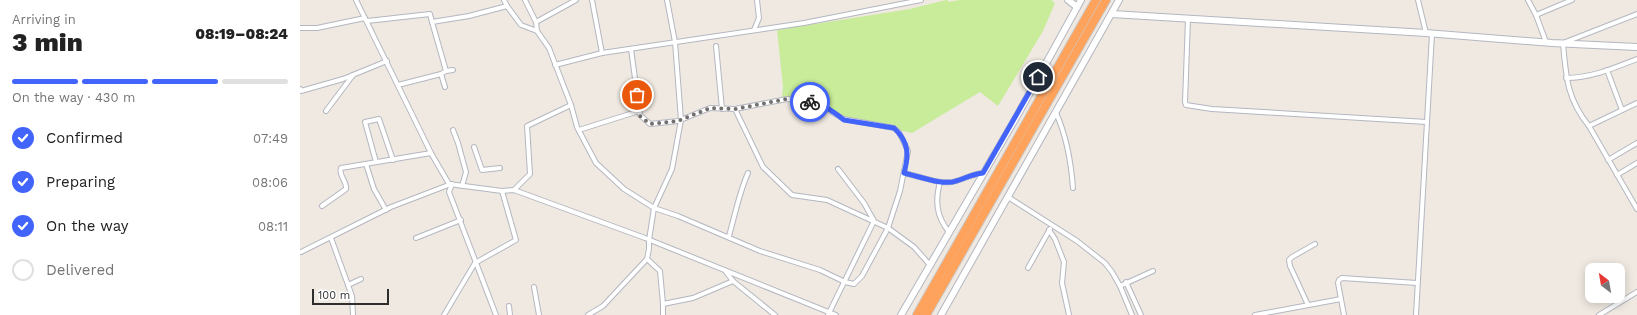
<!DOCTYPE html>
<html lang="en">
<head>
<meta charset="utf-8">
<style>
  body { margin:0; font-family:"Work Sans",sans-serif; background:#f6f6f6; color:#222; height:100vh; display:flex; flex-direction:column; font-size:15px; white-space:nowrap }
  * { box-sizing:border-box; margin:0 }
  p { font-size:13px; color:#767676 }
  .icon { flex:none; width:22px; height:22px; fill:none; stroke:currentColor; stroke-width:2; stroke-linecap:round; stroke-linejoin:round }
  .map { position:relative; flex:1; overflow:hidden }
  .details { display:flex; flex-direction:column; background:#fff; width:300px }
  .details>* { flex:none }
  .needle { width:26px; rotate:329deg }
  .controls { position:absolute; left:1285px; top:263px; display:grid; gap:8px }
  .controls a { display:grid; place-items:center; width:40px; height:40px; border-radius:8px; background:#fff; box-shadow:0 2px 10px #0003; font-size:20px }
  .scale { position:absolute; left:12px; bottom:10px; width:77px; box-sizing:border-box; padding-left:4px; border:2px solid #2e2e2e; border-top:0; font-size:11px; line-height:14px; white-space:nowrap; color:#2e2e2e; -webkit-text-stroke:3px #fff; paint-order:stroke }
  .pin { position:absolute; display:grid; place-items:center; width:34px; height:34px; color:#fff; margin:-17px; border:2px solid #fff; border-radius:50%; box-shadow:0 1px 4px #0007 }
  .courier { position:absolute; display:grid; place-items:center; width:40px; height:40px; margin:-20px; border:3px solid #4264fb; border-radius:50%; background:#fff; color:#222; box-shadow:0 1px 5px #0007 }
  .overview em { font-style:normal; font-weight:800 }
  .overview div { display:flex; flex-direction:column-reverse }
  .overview { display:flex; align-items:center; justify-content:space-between; height:68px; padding:0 12px }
  h1 { font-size:26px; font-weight:800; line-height:30px }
  .bar { display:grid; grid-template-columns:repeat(4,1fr); gap:6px 4px; align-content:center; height:48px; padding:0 12px }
  .bar i { height:5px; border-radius:3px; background:#e0e0e0 }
  .bar .current { background:#4264fb }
  .bar p { grid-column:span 4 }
  ol { padding:0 12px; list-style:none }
  li { display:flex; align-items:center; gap:12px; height:44px }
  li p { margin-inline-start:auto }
  li .icon { padding:4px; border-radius:50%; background:#4264fb; color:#fff; stroke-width:4 }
  li:last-child { color:#767676 }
  li i { width:22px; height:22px; border:2px solid #e0e0e0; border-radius:50% }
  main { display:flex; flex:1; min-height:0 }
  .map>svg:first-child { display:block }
  .pitch { fill:#c9ec9a }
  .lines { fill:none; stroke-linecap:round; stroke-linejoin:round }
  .street-casing { stroke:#b4b7c1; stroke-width:6 }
  .secondary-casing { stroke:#b4b7c1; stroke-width:8 }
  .highway-casing { stroke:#c9c9c9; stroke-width:10 }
  .street { stroke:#fff; stroke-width:4 }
  .secondary { stroke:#fff; stroke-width:6 }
  .highway { stroke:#ffa35c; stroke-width:8 }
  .done { stroke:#726f6d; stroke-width:4; stroke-dasharray:0 7.2 }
  .route { stroke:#4264fb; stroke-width:5 }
</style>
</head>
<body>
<main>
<section class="details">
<div class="overview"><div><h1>3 min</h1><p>Arriving in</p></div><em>08:19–08:24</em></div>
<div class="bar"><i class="current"></i><i class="current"></i><i class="current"></i><i></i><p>On the way · 430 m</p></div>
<ol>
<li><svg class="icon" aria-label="check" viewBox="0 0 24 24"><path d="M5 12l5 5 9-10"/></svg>Confirmed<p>07:49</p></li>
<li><svg class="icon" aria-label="check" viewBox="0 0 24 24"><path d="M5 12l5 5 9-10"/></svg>Preparing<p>08:06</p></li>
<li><svg class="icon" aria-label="check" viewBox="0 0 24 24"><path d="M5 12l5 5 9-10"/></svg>On the way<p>08:11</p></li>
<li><i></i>Delivered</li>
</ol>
</section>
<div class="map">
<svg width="1337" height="315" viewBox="0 0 1337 315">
  <rect width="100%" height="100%" fill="#efe9e1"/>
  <path class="pitch" d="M646,0H648V2L660,0H751L755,3L743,31L698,106L680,92L612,133L543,118L515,101L482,98L483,87L477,30L610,9Z"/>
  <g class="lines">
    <g class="street-casing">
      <g id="street">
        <path d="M56,0L131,153L149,184L202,191L214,190L345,238L536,315"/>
        <path d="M225,0L236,22L237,31L249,48L271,105L277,127L296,163L324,189L354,208L378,216L460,251L520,270L545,282L554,284L562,276L588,228L600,191L608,151L599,132L594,128L544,119L516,103L487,99L435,109"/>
        <path d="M292,0L302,53"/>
        <path d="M1118,0L1126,33"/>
        <path d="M1228,0L1236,15L1246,42"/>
        <path d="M207,6L221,25L237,31"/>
        <path d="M1337,14L1263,43C1266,77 1267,99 1289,126L1337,209"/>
        <path d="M1236,15L1272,0"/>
        <path d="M888,19L885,102L886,105L912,109L1127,122L1132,34"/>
        <path d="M67,21L130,14L132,22"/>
        <path d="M236,22L276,0"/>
        <path d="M0,28H17L65,18"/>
        <path d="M454,30L459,18L457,0"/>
        <path d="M416,46L422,109"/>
        <path d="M331,49L340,115L350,124L378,121L410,108L435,109L463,167L492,195L527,200L588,228L614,247L630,265"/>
        <path d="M255,65L302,53L504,23L621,0"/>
        <path d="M1307,70L1322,110"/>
        <path d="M146,71L153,70"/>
        <path d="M141,74L145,87"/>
        <path d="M1266,78C1291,78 1314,68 1337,59"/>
        <path d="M98,85L141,74L146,71L132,22L169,16L207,6L204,0"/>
        <path d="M0,89L1,91L43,79L87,61"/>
        <path d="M26,111L53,75"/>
        <path d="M756,113C767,137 771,161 773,188"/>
        <path d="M1289,126L1337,103"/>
        <path d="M153,130L158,143L166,172L162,186"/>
        <path d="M279,130L339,111"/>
        <path d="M174,147L182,170L200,168"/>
        <path d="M1308,160L1337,143"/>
        <path d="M76,162L65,122L79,119L93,160"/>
        <path d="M66,164L74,189L86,210"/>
        <path d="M604,173C618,176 643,186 656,181C666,178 673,174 683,173"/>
        <path d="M1317,175L1337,163"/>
        <path d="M640,182C635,201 636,216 649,232"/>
        <path d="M152,184L149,192L196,315"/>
        <path d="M214,190L230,174L227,126L271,105"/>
        <path d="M708,197L777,241L805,263L812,272L820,286L832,315"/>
        <path d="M22,206L46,189C47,181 38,175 41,168L131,153"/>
        <path d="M749,230L755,239L764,262L762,283L769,315"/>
        <path d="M429,236C435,215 439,193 448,173"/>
        <path d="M31,238L52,296L53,315"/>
        <path d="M116,238L161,220"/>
        <path d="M1,252L91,207L151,184"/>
        <path d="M347,259L360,271L363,304V315"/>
        <path d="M728,268L750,229"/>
        <path d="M426,272L433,281L475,315"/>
        <path d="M826,282L841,315"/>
        <path d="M48,285L61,279"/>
        <path d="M820,286L853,271"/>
        <path d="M234,287L239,315"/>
        <path d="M363,304L393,298L433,281"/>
        <path d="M1008,305L990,266L989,260L992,257L1015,244"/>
        <path d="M209,306L210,315"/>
        <path d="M144,315L175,263L216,240L202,191"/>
        <path d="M288,315L303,306L347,259L349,249V240L354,208L372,169L381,120L375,42L367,0"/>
        <path d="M528,315L574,221L564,203L538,169"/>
        <path d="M955,315L1041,299"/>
        <path d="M1044,315L1038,283L1039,280L1042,278L1117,283"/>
        <path d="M1116,315L1127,122"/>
        <path d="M1299,315L1337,292"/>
      </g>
    </g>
    <g class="secondary-casing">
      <g id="secondary">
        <path d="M768,0L777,7"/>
        <path d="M812,14L1126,33L1252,43L1337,47"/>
        <path d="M601,315L717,116L781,0"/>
        <path d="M641,315L819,0"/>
      </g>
    </g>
    <g class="highway-casing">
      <g id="highway">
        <path d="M617,315L796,0"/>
        <path d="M626,315L806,0"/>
      </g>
    </g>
    <use href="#street" class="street"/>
    <use href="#secondary" class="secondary"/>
    <use href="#highway" class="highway"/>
  </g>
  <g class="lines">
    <path class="done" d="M337,95L340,116L350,124L378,121L410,108L435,109L487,99L510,102"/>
    <path class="route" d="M510,102C522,103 534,112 544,120L594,128C609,142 609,155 604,173C618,176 643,186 656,181C666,178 673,174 683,173L738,77"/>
  </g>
</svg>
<div class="controls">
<a><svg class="needle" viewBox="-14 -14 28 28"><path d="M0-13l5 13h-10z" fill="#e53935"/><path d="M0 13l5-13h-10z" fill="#767676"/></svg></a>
</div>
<div class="scale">100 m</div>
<div class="pin" style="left:337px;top:95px;background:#ea580c"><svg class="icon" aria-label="bag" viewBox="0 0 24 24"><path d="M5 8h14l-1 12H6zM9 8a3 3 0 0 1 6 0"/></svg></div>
<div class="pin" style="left:738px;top:77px;background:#1f2937"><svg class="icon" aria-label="home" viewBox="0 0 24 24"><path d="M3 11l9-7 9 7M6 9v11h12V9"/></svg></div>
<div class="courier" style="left:510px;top:102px"><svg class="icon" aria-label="bike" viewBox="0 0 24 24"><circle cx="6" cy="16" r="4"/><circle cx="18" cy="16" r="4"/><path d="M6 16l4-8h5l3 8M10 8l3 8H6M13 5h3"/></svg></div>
</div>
</main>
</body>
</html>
